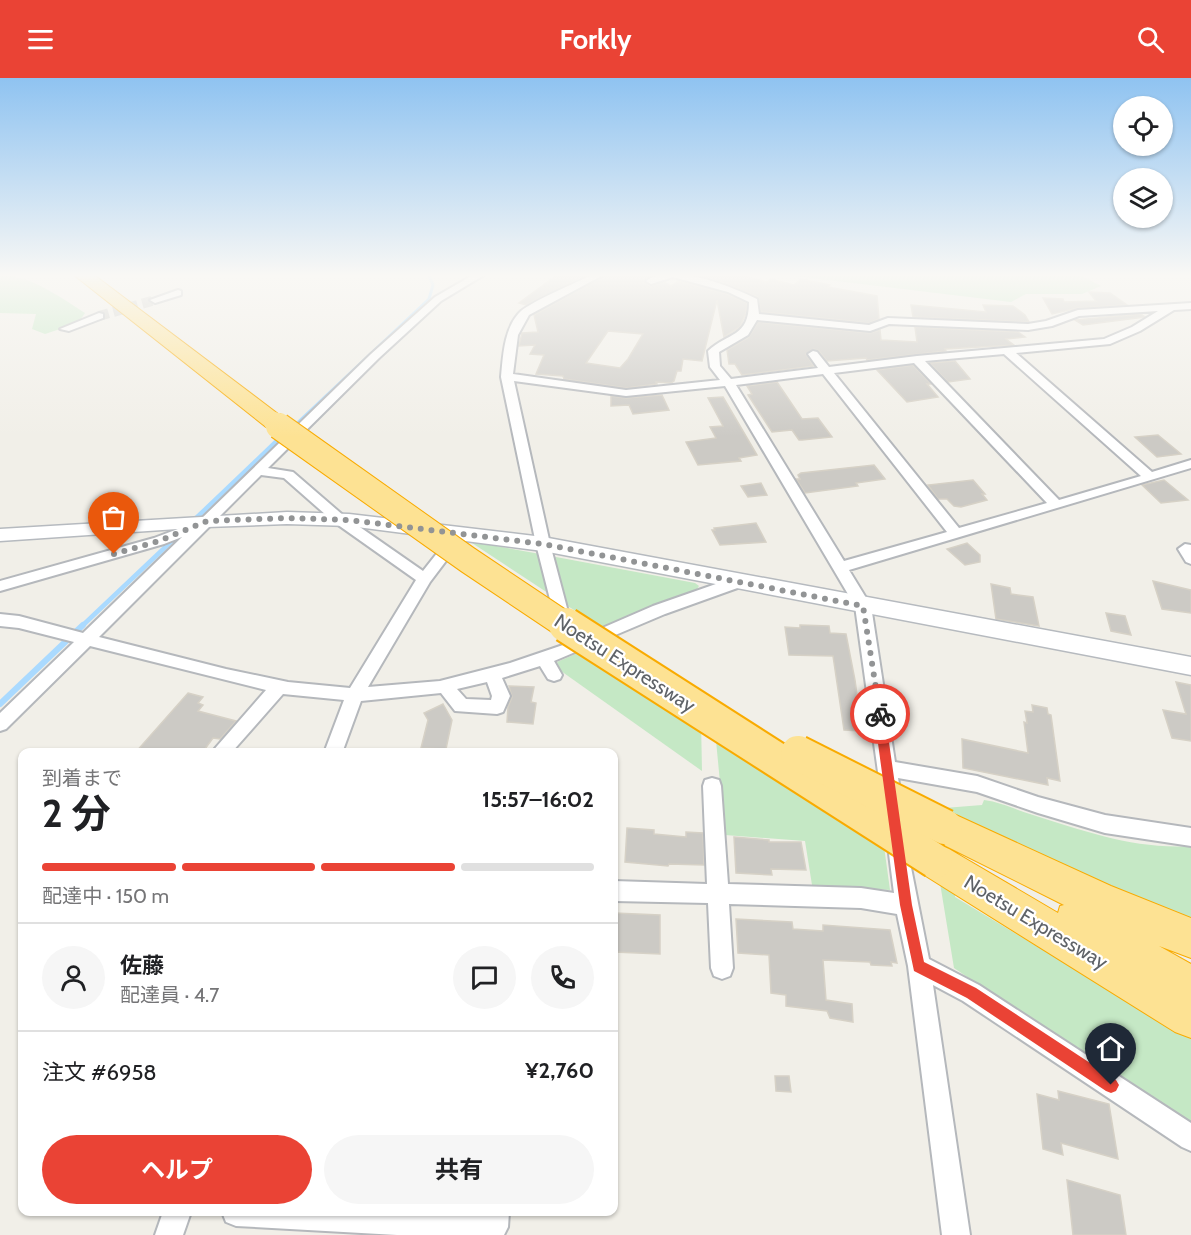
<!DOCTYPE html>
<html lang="ja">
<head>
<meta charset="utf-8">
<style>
  body { margin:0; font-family:Cabin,"Noto Sans JP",sans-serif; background:#f6f6f6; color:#202124; height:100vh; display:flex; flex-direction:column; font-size:22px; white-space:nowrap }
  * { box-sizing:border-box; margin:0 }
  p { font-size:20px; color:#757577 }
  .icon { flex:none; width:33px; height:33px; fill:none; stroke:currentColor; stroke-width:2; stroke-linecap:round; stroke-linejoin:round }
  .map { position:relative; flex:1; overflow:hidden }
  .panel { position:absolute; left:18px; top:670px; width:600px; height:468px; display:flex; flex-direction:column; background:#fff; border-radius:12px; box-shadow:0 2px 4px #0004 }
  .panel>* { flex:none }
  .tools { position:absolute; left:1113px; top:18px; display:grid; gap:12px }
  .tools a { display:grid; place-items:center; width:60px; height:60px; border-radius:50%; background:#fff; box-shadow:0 2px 4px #0004; font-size:30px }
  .pin { position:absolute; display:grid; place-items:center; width:51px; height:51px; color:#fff; margin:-62px -26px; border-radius:50% 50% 50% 0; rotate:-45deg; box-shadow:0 0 6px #0007 }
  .pin .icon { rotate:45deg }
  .courier { position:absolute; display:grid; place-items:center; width:60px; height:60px; margin:-30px; border:4px solid #ea4335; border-radius:50%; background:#fff; color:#222; box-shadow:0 2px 8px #0007 }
  .headline em { font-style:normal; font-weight:700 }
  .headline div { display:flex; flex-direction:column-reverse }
  .headline { display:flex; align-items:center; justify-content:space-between; height:102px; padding:0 24px }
  h1 { font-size:39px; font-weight:700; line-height:45px }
  .bar { display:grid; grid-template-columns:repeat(4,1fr); gap:9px 6px; align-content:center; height:72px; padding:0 24px }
  .bar i { height:8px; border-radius:4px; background:#e0e0e0 }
  .bar .current { background:#ea4335 }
  .bar p { grid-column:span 4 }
  .line { display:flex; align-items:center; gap:15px; padding:0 24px; border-top:2px solid #e0e0e0 }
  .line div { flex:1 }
  .round { display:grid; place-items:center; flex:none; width:63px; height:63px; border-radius:32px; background:#f6f6f6 }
  .action { display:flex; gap:12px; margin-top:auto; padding:12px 24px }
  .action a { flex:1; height:69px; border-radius:36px; background:#ea4335; color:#fff; font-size:24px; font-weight:700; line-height:69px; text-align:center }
  .action a+a { background:#f6f6f6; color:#202124 }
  header { display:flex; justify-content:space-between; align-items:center; height:78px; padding:0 24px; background:#ea4335; color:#fff; font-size:27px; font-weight:700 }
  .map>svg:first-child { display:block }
  .green { fill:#c5e8c5 }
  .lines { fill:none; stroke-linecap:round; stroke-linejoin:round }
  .stream-far2 { stroke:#aadaff; stroke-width:3 }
  .stream-far1 { stroke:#aadaff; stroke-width:4.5 }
  .stream { stroke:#aadaff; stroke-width:6 }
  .building { fill:#cccac5; stroke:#d6d1c6; stroke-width:1.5; fill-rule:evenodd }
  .street-tunnel { stroke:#ccccc8; stroke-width:10; stroke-dasharray:10 5; stroke-linecap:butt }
  .street-casing { stroke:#b5b8bc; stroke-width:4 }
  .secondary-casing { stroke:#b6babf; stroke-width:3 }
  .highway-casing { stroke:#f9ab00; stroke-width:2 }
  .street { fill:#fff; fill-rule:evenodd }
  .secondary { fill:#fff; fill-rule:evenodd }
  .highway { fill:#fde293; fill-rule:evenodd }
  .highway-bridge-far2-casing { stroke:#f9ab00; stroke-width:22; stroke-linecap:butt }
  .highway-bridge-far1-casing { stroke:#f9ab00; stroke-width:28; stroke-linecap:butt }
  .highway-bridge-casing { stroke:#f9ab00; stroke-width:38; stroke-linecap:butt }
  .highway-bridge-far2 { stroke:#fde293; stroke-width:20 }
  .highway-bridge-far1 { stroke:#fde293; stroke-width:26 }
  .highway-bridge { stroke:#fde293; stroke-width:34 }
  .route { fill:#ea4335 }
  .done { stroke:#929495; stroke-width:6; stroke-dasharray:0 10.8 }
  .labels { text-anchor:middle; stroke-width:4.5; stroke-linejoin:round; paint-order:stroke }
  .street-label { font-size:20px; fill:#5f6368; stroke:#fff }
</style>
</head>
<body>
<header><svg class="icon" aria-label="menu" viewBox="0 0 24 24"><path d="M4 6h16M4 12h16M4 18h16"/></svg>Forkly<svg class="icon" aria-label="search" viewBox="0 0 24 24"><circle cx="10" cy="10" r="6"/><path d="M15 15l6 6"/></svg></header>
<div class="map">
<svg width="1191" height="1157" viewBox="0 0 1191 1157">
  <rect width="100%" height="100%" fill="#f1efe8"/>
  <g class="green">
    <path d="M0,197C30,197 60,219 85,235L78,245L45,256L32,251L36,236L0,235Z"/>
    <path d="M786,197H1080L1101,208L1082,216H1026L1011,224Z"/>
    <path d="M469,463L540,476L551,517Z"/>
    <path d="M556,479L695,505L699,508L693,517L604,551L563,525L552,481Z"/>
    <path d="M587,571L701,643L702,693L561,593L557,584Z"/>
    <path d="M715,652L883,761L890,812L812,807L805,763L725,757Z"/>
    <path d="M984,722C1001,724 1016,732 1033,737C1083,753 1138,772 1191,768V853L932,731L982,727Z"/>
    <path d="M939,799L955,809V819L1191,961V1051L954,890Z"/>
  </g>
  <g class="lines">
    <path class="stream-far2" d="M294,348L429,221L433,207L429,197"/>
    <g class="stream-far1">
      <path d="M193,443L282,358"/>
      <path d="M81,549L176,459"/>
    </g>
    <path class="stream" d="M0,626L83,547"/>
  </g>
  <g class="building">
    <path d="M557,197H587L526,227L519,225Z"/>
    <path d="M605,197H650L652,198L644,204L650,208L664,204L671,208L679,203L727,216L747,225L746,235L740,249L724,259L717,222L702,283L683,281L681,293H677L674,303L671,305L656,304L657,306L626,310L564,301L563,298L536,296L544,277L530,276L535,267L519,268L522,255L538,254L534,237ZM608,253L643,256L628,281L620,290L586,285Z"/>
    <path d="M695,197L744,198L767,204L771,201L794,207L801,201L830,207L828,209L877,218L879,241L869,245L761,234L758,219L719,203Z"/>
    <path d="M1089,214L1110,215L1127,227L1078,230L1052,236L1043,220L1063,221L1064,224L1096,223Z"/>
    <path d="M911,227L986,234L983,227L1013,228L1025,237L1029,244L913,239Z"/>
    <path d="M1141,236L1145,239L1083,247L1075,242Z"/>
    <path d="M758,244L870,255L880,252L881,262L917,264L915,249L1018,254L1025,259L1006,261L1014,267L945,271L946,273L867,282L866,280L827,283L819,273L814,271L806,276L814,288L742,297L735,286H729L727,272L749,259Z"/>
    <path d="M955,283L970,301L948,304L930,285Z"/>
    <path d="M913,287L931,306H927L938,319L907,324L877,292Z"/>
    <path d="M777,304L802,341L818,340L832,359L802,362H799L792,352L772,354L748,317L752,316L747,308Z"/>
    <path d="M662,317L669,332L633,336L629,327L611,328V318L626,320Z"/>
    <path d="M723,319L757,377L739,380L741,383L698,387L686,364L716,360L710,349L723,348L708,320Z"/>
    <path d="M1158,357L1181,376L1157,379L1135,359Z"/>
    <path d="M874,387L885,401L856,405L858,408L805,415L796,401H800L798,397L801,395Z"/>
    <path d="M973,402L985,416H982L987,422L961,429L954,428L947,421H938L928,407Z"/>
    <path d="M1164,402L1188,422L1161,425L1142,407Z"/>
    <path d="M761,405L767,417L748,419L741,408Z"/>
    <path d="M756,445L766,464L720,467L712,452H715L714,450Z"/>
    <path d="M967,465L980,477V484L965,487L947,471Z"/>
    <path d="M1153,503L1191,512V535L1162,531Z"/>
    <path d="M991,506L1010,510L1011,516L1033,519L1039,548L996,541Z"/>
    <path d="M1106,535L1125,538L1131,557L1111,553Z"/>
    <path d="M800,547L829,548L830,555L846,556L855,602L862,653L844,652L833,578L789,577L785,549L800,550Z"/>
    <path d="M1176,604L1191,607V663L1172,660L1163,632L1186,636Z"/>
    <path d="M509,608L534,609L531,624L536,625L533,646L507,644L508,629L512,619Z"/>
    <path d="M188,615L203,619L198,625L203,627L198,633L236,643L220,661L213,660L202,675H135Z"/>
    <path d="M443,626L452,642L446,671L421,670L428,642L424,635Z"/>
    <path d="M1032,627L1047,630L1048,636L1051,637L1060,703L1047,700L1048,707L963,690L962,661L1028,675L1024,644L1027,645L1025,633L1033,634Z"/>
    <path d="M627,750L654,752V756L686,759V754L703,755L704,787L669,786L668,788L625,784Z"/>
    <path d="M734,759L769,762V764H801L806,792L771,791L772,797L736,795Z"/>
    <path d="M614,835L660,837V876L614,874Z"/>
    <path d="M736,841L792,844L793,851L823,853V847L890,852L897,885L891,884L892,888L871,887L870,884L823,882L826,922L852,926L853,944L830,940L827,933L786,928V917L771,915L769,877L738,875Z"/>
    <path d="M775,998H789L791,1014L776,1013Z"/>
    <path d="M1058,1013L1109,1026L1118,1081L1061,1065L1063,1077L1043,1071L1037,1016L1059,1022Z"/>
    <path d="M1067,1102L1120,1117L1126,1157H1073Z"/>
  </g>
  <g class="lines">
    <path class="street-tunnel" d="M99,238L155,222"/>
    <g class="street-casing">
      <g id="street">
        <path d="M473,197H484L441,223L379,280L268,390L293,394L344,438L423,493L449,460L454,458L461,463L430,504L368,609L440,603L510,585L563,567L653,528L733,500H743L746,504L743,508L665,536L554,583L562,597L560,601L554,603L548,601L540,588L502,600L510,618L503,634L497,636L455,633L441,615L361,623L342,675H324L344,622L283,616L231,675H211L266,612L90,568L6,651L0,653V635L74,564L19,550L0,548V536L19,538L83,555L182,459L164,466L0,513V503L154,460L199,443L371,276L435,219ZM261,397L284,400L334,444L416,502L350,610L288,604L226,591L99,559ZM487,604L492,618L491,622L466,621L457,611Z"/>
        <path d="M592,197H603L529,237L518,257L513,296L626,312L720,302L710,289L708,273C728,254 749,260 749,224L728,214L673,199L651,206L646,203C672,184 732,209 757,221L759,236L869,247L888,240L1028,246L1046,243L1078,232L1191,225V231L1174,232L1140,253L1110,266L1016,275L1152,394L1191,382V390L849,492L871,528L895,684L977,698L1038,719L1105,737L1191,750V768L1105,755L1038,735L977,714L898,700L902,723L899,729L892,731L885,729L882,723L855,528L725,308L626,318L514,303L550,466L572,549L570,553H558L536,466L501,299C503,278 504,249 521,233C533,223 575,205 592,197ZM1158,233L1132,249L1104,261L917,278L829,289L817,274L813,273L808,276L818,290L731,301L720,288L719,274L748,257L757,242L870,253L889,246L1028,252L1052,248L1079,238ZM1004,276L1141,398L1059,422L925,283ZM914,285L1047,425L959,450L834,295ZM823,296L947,454L844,483L736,307Z"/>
        <path d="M178,212L181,213V217L155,225L150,222Z"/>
        <path d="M99,235L103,236V240L69,253L60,251Z"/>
        <path d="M1185,466L1191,467V486L1186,484L1178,471Z"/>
        <path d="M712,700L719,702L721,708L728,806L861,810L894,815L887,760L890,754L897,751L904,754L929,881L979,907L1191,1045V1073L1182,1069L963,923L933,907L970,1157H942L908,888L897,836L861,830L729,826L733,890L730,898L722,901L714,898L711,890L708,825L614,823V803L707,806L703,708L705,702Z"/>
        <path d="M163,1134H191L183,1157H155Z"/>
        <path d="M222,1134L481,1135L509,1134L508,1149L504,1157H397L236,1148L226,1144Z"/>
      </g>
    </g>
    <g class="secondary-casing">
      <path id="secondary" d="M287,434L349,436L543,459L1191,579V597L543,473L349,448L287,446L207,449L0,463V451Z"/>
    </g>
    <g class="highway-casing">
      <g id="highway">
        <path d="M74,197H94L282,339L285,344L282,349L274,351L266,349Z"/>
        <path d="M945,732L1111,808L1191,840V880L1159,868L1191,886V960L1175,954L921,795L916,783L921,771L935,765L949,771L1058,835L1060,828L1064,827L932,761L926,749L932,737Z"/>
      </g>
    </g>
    <use href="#street" class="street"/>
    <use href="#secondary" class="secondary"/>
    <use href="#highway" class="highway"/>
    <g class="highway-bridge-far2-casing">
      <path id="highway-bridge-far2" d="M274,344L281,349"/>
    </g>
    <g class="highway-bridge-far1-casing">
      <path id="highway-bridge-far1" d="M279,348L468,482L568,549"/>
    </g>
    <g class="highway-bridge-casing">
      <g id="highway-bridge">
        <path d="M566,547L935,783"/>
        <path d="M798,675L945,749"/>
      </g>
    </g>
    <use href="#highway-bridge-far2" class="highway-bridge-far2"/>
    <use href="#highway-bridge-far1" class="highway-bridge-far1"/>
    <use href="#highway-bridge" class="highway-bridge"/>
  </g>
  <linearGradient id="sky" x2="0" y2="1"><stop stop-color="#8fc3f1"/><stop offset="0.55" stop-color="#f9f8f5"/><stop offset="1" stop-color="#f9f8f5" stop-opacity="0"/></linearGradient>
  <rect width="1191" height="359" fill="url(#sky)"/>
  <path class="route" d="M880,632L885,636L912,827L924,884L976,910L1116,1002L1119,1007L1116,1013L1111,1015L1106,1013L967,920L914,893L900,827L874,636Z"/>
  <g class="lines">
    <path class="done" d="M114,476L159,463L207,443L287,440L349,442L543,466L863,528L880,636"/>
  </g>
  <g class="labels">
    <g class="street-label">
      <text transform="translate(625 585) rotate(33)" y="7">Noetsu Expressway</text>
      <text transform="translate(1036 844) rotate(31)" y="7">Noetsu Expressway</text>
    </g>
  </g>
</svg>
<div class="tools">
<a><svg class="icon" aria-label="locate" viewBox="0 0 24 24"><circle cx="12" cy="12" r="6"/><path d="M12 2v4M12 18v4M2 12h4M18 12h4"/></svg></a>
<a><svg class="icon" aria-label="layers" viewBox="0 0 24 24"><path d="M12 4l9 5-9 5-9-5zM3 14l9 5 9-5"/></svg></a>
</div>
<div class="pin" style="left:114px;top:476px;background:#ea580c"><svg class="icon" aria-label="bag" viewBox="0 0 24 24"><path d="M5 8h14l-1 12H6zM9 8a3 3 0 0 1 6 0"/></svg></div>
<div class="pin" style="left:1111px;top:1007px;background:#1f2937"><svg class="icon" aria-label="home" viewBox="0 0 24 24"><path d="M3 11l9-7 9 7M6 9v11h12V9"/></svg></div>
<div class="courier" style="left:880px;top:636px"><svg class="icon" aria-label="bike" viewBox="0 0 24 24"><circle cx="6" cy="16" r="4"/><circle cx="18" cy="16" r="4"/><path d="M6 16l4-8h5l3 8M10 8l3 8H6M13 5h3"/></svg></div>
<section class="panel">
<div class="headline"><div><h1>2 分</h1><p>到着まで</p></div><em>15:57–16:02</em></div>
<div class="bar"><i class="current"></i><i class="current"></i><i class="current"></i><i></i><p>配達中 · 150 m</p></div>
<div class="line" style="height:108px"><a class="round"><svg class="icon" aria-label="person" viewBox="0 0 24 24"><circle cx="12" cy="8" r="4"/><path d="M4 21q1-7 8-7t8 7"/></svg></a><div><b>佐藤</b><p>配達員 · 4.7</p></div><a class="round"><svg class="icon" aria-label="chat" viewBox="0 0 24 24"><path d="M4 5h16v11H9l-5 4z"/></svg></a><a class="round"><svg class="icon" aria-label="phone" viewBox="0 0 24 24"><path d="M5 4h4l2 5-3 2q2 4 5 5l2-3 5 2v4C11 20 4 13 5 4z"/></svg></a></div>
<div class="line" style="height:78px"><div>注文 #6958</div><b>¥2,760</b></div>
<div class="action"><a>ヘルプ</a><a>共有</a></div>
</section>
</div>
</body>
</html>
